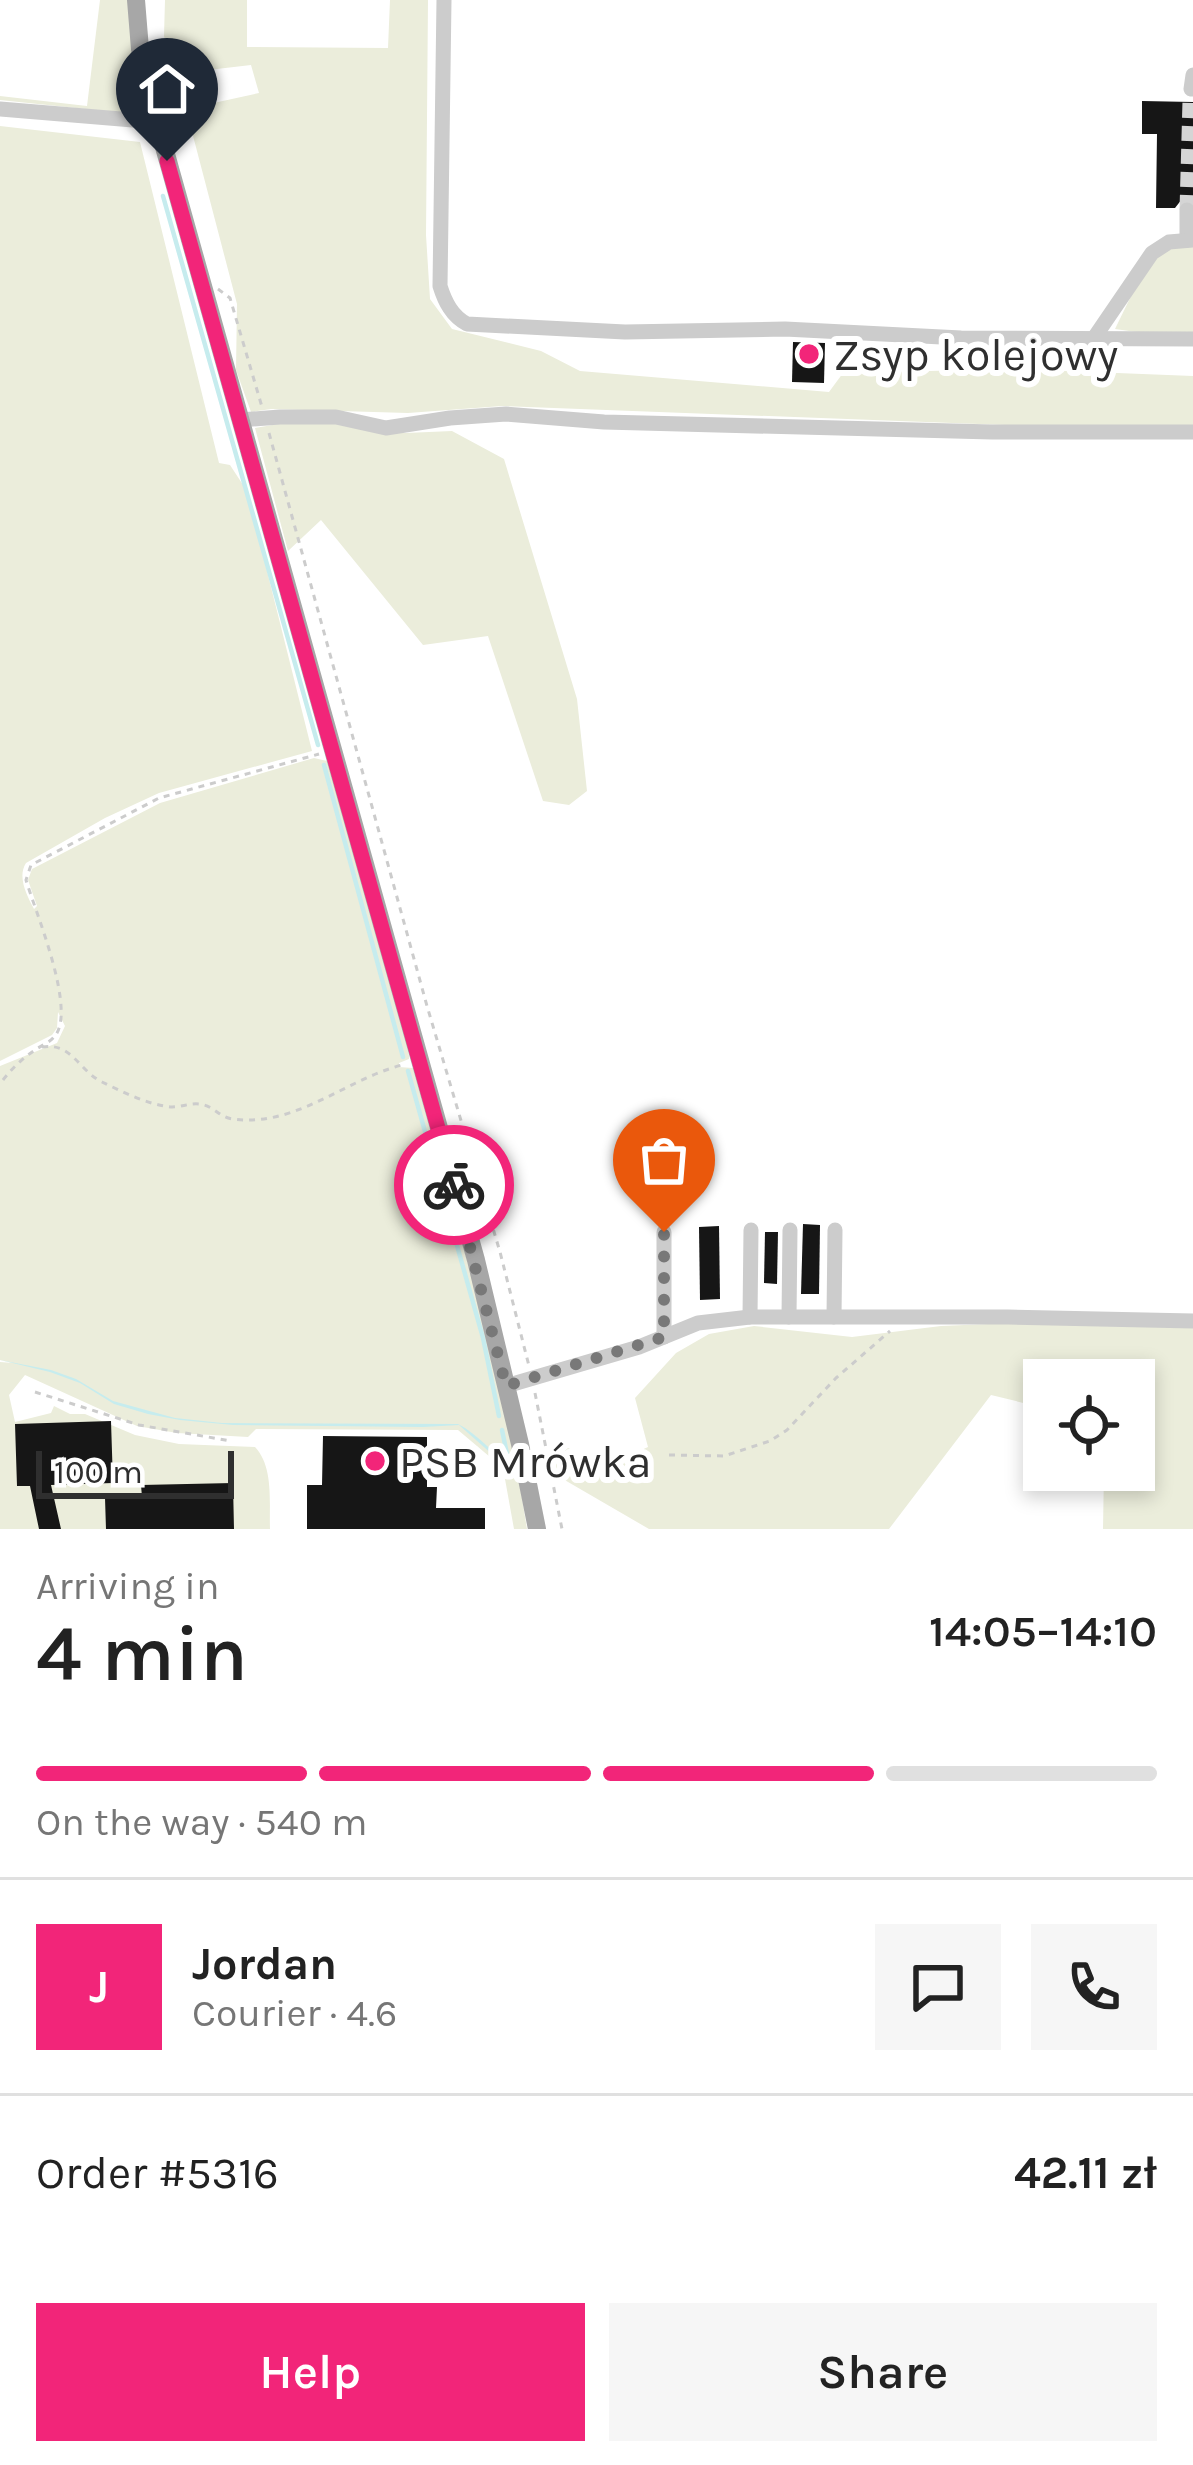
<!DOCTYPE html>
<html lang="en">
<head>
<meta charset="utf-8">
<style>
  body { margin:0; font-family:Karla,sans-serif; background:#f6f6f6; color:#222; height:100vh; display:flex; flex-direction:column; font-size:45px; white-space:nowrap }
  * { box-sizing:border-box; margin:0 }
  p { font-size:39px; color:#767676 }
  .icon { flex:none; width:66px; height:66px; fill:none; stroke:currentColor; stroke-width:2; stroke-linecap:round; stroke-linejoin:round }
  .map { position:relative; height:1529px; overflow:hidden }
  .sheet { display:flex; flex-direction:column; background:#fff; flex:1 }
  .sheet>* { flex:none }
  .tools { position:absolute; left:1023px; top:1359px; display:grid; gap:24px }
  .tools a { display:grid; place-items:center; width:132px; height:132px; border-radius:0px; background:#fff; box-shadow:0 6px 18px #0003; font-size:60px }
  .scale { position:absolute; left:36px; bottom:30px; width:198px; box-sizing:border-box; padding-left:12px; border:6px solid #2f2f2f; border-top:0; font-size:33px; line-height:42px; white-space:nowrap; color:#2f2f2f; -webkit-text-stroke:9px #fff; paint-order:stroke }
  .pin { position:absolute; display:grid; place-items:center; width:102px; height:102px; color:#fff; margin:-123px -51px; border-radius:50% 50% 50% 0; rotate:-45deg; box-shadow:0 0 12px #0007 }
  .pin .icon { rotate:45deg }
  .courier { position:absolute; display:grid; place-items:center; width:120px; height:120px; margin:-60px; border:9px solid #f22579; border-radius:50%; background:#fff; color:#222; box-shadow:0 3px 15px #0007 }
  .summary em { font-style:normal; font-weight:600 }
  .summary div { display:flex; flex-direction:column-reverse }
  .summary { display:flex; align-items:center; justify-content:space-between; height:204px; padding:0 36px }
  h1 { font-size:78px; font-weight:600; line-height:90px }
  .bar { display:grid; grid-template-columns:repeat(4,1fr); gap:18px 12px; align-content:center; height:144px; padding:0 36px }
  .bar i { height:15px; border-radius:9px; background:#e0e0e0 }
  .bar .current { background:#f22579 }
  .bar p { grid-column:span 4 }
  .line { display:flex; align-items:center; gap:30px; padding:0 36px; border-top:3px solid #e0e0e0 }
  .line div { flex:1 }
  .round { display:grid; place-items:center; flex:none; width:126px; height:126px; border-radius:0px; background:#f6f6f6 }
  .action { display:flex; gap:24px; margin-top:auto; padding:24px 36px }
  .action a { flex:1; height:138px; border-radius:0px; background:#f22579; color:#fff; font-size:48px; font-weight:600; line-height:138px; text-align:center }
  .action a+a { background:#f6f6f6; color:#222 }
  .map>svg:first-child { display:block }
  .green { fill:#ebeddb }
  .water { fill:#c6ecee }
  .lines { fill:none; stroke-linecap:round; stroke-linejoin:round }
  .stream { stroke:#c6ecee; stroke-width:4.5 }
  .building { fill:#161616 }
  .minor-tunnel { stroke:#d5d5d5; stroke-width:15; stroke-dasharray:15 8; stroke-linecap:butt }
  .path { stroke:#ccc; stroke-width:3; stroke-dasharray:6 6; stroke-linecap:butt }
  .minor { stroke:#ccc; stroke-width:15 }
  .major { stroke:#a7a7a7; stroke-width:18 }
  .done { stroke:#787878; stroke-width:12; stroke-dasharray:0 21.6 }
  .route { stroke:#f22579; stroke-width:15 }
  .poi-dot { fill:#f22579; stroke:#fff; stroke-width:4.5 }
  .labels { text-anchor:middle; stroke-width:12; stroke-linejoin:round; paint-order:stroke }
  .poi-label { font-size:45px; fill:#2f2f2f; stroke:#fff; text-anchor:start }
</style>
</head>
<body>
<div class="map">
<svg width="1193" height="1529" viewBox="0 0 1193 1529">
  <rect width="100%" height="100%" fill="#fff"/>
  <g class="green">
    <path d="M100,0H129L143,99C138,115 128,113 114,112L0,100V96L87,106Z"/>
    <path d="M165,0H247V47L388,48L390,0H428L426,235L430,299L452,329L541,351L580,371L829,392L843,373L1016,369L1193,376V429L1082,428L502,406L408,413L271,409L251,412L236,370L237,304L186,109L259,93L251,65L174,74L164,36Z"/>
    <path d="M0,126L140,142L219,463L230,465L247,491L312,751L159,793L105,818L26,863C17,877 27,896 34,909L37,906L28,880L32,869L160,803L314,758L327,761L404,1030L409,1056V1059L399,1063V1067L413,1068L485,1324L517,1466L503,1461L502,1463L517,1468L527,1529H514L503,1468L458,1430L256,1429L248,1437L177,1433L137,1426L25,1375L9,1395L15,1422L51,1413L54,1406L70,1414H85L135,1435L179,1444L255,1447C274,1467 269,1503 270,1529H0V1362L13,1363L0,1360V1066L57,1043L65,1026L58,1012L57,1028L52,1035L0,1061Z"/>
    <path d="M1193,242V340L1115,329L1151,255Z"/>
    <path d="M333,423L375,431L406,433L452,431L504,459L577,699L587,791L569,805L543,801L488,636L423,645L321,520L288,551L255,428L278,424Z"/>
    <path d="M1178,1316L1193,1326V1529H1103L1104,1470H1134V1380H1044V1408L991,1395L889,1529H649L556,1475L549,1450L568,1448L606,1466L648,1447L635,1398L676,1353L709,1334L754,1326L852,1337L941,1326Z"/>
  </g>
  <path class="water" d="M0,1360L51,1370L76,1379L113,1401L175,1418L222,1423L458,1424C480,1435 496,1459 517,1468L502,1463L459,1425L423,1427L233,1425L180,1420L148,1414L114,1404L80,1383L50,1372Z"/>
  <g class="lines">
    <g class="stream">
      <path d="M163,196L318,745"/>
      <path d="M324,765L403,1057"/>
      <path d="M408,1071L483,1338L499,1416"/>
      <path d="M502,1430L507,1454"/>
      <path d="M552,1461L568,1462"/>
    </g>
  </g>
  <g class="building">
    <path d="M1142,101L1193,102V200L1182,199L1175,208H1156L1157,134H1142Z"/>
    <path d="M793,342L825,343L824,383L792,382Z"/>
    <path d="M803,1224L820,1225L819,1294H801Z"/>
    <path d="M719,1226L720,1299L700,1300L699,1227Z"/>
    <path d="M765,1232H778L777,1284L764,1283Z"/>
    <path d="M111,1421L113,1483L51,1485L61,1529H39L30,1486H17L15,1424Z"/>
    <path d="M323,1436L427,1437V1487H437L436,1508H485V1529H307V1485H322Z"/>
    <path d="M233,1483L234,1529H106L105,1498L142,1497L141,1485Z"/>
  </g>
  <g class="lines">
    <path class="minor-tunnel" d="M1187,210L1190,101"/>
    <g class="path">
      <path d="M218,289L230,298L262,407"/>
      <path d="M269,433L427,1006L500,1252L529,1366"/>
      <path d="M42,1047C72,1042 79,1071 102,1082C123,1092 148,1105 172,1107C181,1107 190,1103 199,1104C213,1105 219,1117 232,1119C297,1128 346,1078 406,1064"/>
      <path d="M3,1080C13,1067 24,1057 38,1048C43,1045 51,1041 54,1037C78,1012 35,911 26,880L31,865L159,798L319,754"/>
      <path d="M35,1392L139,1425L231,1441"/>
      <path d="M535,1393L562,1529"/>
      <path d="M669,1455L724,1456L770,1441L787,1430L836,1378L890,1331"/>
    </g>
    <g class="minor">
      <path d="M444,0L440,286C445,302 452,316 467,324L625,332L785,329L961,338L1193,339"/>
      <path d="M1193,75L1191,89H1193"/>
      <path d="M0,109L157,122"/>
      <path d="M1187,240V210"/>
      <path d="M1094,338L1152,253L1169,242L1193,240"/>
      <path d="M240,420L280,417H336L386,428L450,418L506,414L604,422L992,432H1193"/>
      <path d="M750,1317L751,1230"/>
      <path d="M789,1317L790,1230"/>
      <path d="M834,1317L835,1230"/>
      <path d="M664,1337V1232"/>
      <path d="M506,1386L639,1347L698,1323L750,1317H1008L1193,1321"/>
    </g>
    <path class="major" d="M136,0L140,49L157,122L476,1260L520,1444L537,1529"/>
  </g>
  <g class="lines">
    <path class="done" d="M454,1185L506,1386L664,1337V1232"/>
    <path class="route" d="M167,161L454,1185"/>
  </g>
  <g class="poi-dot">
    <circle cx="809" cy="354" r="12"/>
    <circle cx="375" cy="1461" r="12"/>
  </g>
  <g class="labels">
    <g class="poi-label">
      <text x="833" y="370">Zsyp kolejowy</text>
      <text x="399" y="1477">PSB Mrówka</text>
    </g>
  </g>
</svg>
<div class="tools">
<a><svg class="icon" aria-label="locate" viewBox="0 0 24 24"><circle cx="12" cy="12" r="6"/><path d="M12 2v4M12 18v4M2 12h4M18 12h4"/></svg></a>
</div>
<div class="scale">100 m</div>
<div class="pin" style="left:664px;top:1232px;background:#ea580c"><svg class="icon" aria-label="bag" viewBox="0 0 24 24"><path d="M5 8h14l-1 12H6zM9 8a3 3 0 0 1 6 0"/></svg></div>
<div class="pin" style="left:167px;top:161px;background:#1f2937"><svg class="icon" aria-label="home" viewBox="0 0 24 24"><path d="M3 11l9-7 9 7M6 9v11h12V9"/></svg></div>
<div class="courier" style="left:454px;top:1185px"><svg class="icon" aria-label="bike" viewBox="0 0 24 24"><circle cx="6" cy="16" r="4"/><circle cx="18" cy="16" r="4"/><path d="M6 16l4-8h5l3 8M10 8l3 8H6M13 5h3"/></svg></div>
</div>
<section class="sheet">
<div class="summary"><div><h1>4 min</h1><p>Arriving in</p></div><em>14:05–14:10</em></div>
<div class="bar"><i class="current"></i><i class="current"></i><i class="current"></i><i></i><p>On the way · 540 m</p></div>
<div class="line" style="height:216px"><b class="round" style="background:#f22579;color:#fff">J</b><div><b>Jordan</b><p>Courier · 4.6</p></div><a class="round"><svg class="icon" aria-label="chat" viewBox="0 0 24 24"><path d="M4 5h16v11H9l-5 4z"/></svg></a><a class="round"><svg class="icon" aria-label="phone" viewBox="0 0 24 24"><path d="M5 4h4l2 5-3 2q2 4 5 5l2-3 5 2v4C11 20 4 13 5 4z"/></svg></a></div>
<div class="line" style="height:156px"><div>Order #5316</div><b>42.11 zł</b></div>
<div class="action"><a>Help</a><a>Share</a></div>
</section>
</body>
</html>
